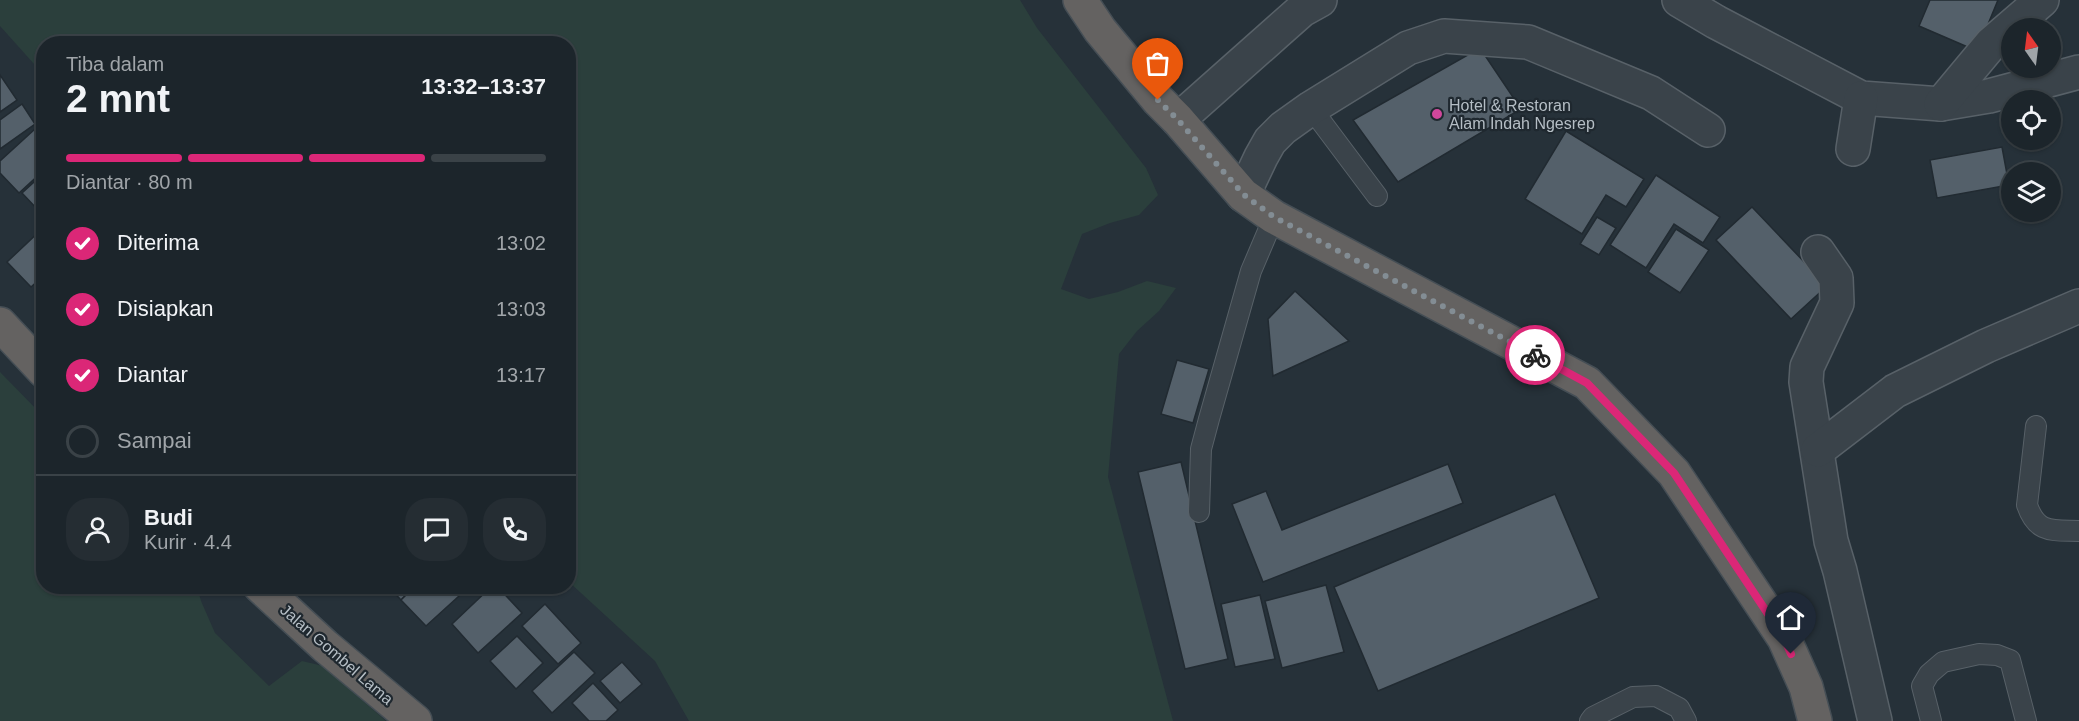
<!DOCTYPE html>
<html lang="id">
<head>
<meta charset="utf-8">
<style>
  body { margin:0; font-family:Arial,sans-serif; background:#252d33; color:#f1f3f6; height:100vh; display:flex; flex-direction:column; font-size:22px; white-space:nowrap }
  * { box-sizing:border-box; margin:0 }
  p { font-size:20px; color:#a0a5a9 }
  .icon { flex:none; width:33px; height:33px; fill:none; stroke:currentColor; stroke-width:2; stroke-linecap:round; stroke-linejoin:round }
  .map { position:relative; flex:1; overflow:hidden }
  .details { position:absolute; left:36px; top:36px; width:540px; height:558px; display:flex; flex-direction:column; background:#1c252b; border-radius:24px; box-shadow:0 2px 4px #0004,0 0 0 2px #3a4247 }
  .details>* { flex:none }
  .needle { width:39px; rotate:346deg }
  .tools { position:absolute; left:2001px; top:18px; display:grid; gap:12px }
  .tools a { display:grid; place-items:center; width:60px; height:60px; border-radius:50%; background:#1c252b; box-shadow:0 2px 4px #0004,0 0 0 2px #3a4247; font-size:30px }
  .pin { position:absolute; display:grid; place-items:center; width:51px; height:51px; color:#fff; margin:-62px -26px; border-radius:50% 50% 50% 0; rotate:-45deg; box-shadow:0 0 6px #0007 }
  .pin .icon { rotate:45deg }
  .courier { position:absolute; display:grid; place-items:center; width:60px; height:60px; margin:-30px; border:4px solid #db2777; border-radius:50%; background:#fff; color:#222; box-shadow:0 2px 8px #0007 }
  .overview em { font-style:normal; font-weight:700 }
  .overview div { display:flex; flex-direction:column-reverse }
  .overview { display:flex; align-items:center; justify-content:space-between; height:102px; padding:0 30px }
  h1 { font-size:39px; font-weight:700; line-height:45px }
  .bar { display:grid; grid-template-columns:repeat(4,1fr); gap:9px 6px; align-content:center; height:72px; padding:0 30px }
  .bar i { height:8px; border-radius:4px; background:#3a4247 }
  .bar .on { background:#db2777 }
  .bar p { grid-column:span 4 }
  .line { display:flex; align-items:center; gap:15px; padding:0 30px; border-top:2px solid #3a4247 }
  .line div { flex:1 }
  .round { display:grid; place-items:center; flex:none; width:63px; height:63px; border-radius:24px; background:#252d33 }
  ol { padding:0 30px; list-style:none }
  li { display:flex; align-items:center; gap:18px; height:66px }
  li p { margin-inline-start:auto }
  li .icon { padding:6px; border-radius:50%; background:#db2777; color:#fff; stroke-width:4 }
  li:last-child { color:#a0a5a9 }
  li i { width:33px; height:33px; border:3px solid #3a4247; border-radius:50% }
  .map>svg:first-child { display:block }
  .green { fill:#2b3f3c }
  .building { fill:#54606a; stroke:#212a31; stroke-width:1.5 }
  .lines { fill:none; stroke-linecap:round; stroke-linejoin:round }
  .service-casing { stroke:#586168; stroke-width:22 }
  .minor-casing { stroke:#586168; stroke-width:36 }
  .trunk-casing { stroke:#454e55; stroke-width:36 }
  .service { stroke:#3a434a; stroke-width:20 }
  .minor { stroke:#3a434a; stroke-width:33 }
  .trunk { stroke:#646261; stroke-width:33 }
  .done { stroke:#838d94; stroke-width:6; stroke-dasharray:0 10.8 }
  .route { stroke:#db2777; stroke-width:8 }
  .hotel-dot { fill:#d1479c; stroke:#1f282f; stroke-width:2 }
  .labels { text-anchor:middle; stroke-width:4.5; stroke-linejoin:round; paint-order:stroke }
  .poi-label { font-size:16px; fill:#b5bec5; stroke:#1f282f; text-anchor:start }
  .street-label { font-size:16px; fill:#b5bec5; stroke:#1f282f }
</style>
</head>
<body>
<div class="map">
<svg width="2079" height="721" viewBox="0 0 2079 721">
  <rect width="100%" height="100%" fill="#263139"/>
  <g class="green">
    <path d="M0,0H1020L1037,28L1146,168L1158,195L1139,215L1110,223L1082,234L1061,289L1089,299L1118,292L1147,281L1176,288L1159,311L1137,331L1119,354L1108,477L1173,721H689L655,661L569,582L568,44H44L43,74L0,26Z"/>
    <path d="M0,372L43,416L44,586L197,587L201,601L215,633L269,686L302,661L323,666L386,721H0Z"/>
  </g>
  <g class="building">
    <path d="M1930,0H1998L1977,51L1919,26Z"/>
    <path d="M1480,48L1521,109L1398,182L1353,120Z"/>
    <path d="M0,75L17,100L0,112Z"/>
    <path d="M22,104L35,124L0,149V120Z"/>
    <path d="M35,129L44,138V170L19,193L0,173V161Z"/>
    <path d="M1566,131L1644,179L1626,207L1606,195L1582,234L1525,199Z"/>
    <path d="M2002,147L2009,185L1937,198L1930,160Z"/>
    <path d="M44,173V208L39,211L22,193Z"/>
    <path d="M1656,175L1720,217L1703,243L1674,224L1646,268L1610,245Z"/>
    <path d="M1752,207L1827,286L1791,319L1716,240Z"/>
    <path d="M1597,217L1616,228L1599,255L1580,244Z"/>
    <path d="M43,228L44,275L31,287L7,262Z"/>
    <path d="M1676,229L1709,250L1680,293L1648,272Z"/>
    <path d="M1295,291L1349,341L1273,376L1268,319Z"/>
    <path d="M1177,360L1209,369L1193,423L1161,414Z"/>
    <path d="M1181,462L1228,659L1185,669L1138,472Z"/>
    <path d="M1448,464L1463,503L1263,582L1232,504L1266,491L1282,530Z"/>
    <path d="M1555,494L1599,598L1378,691L1334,587Z"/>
    <path d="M1326,585L1344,652L1282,668L1265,601Z"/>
    <path d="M388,586H415L401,600Z"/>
    <path d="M415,586H450L459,596L426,626L401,600Z"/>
    <path d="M492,586H497L522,613L478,653L452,624Z"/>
    <path d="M1260,595L1275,659L1235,667L1221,604Z"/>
    <path d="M545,604L581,643L558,664L522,626Z"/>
    <path d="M517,636L543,663L516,689L490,661Z"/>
    <path d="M574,652L595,673L552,713L532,691Z"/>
    <path d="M622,662L642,684L620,703L600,681Z"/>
    <path d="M593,683L618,710L606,721H589L572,703Z"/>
  </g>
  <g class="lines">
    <g class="service-casing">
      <g id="service">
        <path d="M1311,108L1377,196"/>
        <path d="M2036,426L2027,505C2037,534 2052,530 2079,531"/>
        <path d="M1199,512L1201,449L1209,419L1251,271L1274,217"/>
        <path d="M1590,721L1593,717L1633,697L1656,696L1679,708L1686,721"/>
        <path d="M1931,721L1922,686L1929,674L1943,662L1979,654L1997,655L2010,660L2026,721"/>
      </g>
    </g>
    <g class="minor-casing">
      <g id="minor">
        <path d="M1679,0L1716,22L1861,98L1941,104L1989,96L2079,72"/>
        <path d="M1941,104L1991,44L2042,0"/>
        <path d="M1178,120L1276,33L1302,10L1320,0"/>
        <path d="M1853,149L1861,98"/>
        <path d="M1243,195L1261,157L1270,141L1283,128L1311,108L1408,48L1444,36L1528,42L1651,93L1708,130"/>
        <path d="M1818,252L1836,278L1837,303L1807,367L1806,382L1831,541L1840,571L1875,721"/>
        <path d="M1818,450L1895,391L1986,346L2079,306"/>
      </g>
    </g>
    <g class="trunk-casing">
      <g id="trunk">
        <path d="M1080,0L1100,30L1158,100L1178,120L1243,195L1274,217L1587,383L1674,473L1784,638L1806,687L1815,721"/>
        <path d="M0,324L44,371"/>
        <path d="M260,586L325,646L415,721"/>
      </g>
    </g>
    <use href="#service" class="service"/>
    <use href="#minor" class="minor"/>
    <use href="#trunk" class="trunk"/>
  </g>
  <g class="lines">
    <path class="done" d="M1158,100L1178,120L1244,195L1274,217L1535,355"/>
    <path class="route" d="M1535,355L1587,383L1674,473L1784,638L1791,654"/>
  </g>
  <circle class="hotel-dot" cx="1437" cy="114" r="6"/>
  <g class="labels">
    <g class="poi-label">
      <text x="1449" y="111">Hotel &amp; Restoran<tspan x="1449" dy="18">Alam Indah Ngesrep</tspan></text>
    </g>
    <g class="street-label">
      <text transform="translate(337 654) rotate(41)" y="6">Jalan Gombel Lama</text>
    </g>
  </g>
</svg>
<div class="tools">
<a><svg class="needle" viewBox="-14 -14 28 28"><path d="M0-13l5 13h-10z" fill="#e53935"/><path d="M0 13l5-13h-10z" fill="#a0a5a9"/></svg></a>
<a><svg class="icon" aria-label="locate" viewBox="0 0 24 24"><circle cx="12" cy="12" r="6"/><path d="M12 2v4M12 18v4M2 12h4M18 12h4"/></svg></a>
<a><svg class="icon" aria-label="layers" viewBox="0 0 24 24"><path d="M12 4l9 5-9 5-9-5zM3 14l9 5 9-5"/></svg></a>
</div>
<div class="pin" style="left:1158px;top:100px;background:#ea580c"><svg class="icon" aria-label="bag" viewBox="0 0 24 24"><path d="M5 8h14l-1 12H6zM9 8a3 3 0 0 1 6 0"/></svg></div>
<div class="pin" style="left:1791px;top:654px;background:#1f2937"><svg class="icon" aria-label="home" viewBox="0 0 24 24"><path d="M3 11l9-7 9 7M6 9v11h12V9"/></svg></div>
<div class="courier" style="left:1535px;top:355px"><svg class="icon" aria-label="bike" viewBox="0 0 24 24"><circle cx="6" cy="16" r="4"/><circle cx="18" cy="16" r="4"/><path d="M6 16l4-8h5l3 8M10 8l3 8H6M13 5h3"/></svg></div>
<section class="details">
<div class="overview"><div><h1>2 mnt</h1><p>Tiba dalam</p></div><em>13:32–13:37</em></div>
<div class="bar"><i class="on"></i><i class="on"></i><i class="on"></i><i></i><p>Diantar · 80 m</p></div>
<ol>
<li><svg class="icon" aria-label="check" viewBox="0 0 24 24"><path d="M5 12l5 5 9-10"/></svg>Diterima<p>13:02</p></li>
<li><svg class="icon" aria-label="check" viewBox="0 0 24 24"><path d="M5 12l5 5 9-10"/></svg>Disiapkan<p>13:03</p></li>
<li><svg class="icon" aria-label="check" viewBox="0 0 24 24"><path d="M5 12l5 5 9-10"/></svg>Diantar<p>13:17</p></li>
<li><i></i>Sampai</li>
</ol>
<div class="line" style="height:108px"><a class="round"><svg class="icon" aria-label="person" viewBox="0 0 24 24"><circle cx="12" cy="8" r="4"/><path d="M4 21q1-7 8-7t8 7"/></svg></a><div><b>Budi</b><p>Kurir · 4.4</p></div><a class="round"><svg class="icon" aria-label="chat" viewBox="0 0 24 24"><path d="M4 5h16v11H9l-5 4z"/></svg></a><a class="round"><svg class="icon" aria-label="phone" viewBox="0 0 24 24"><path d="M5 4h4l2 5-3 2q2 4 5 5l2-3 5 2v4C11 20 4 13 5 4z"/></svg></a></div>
</section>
</div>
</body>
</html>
